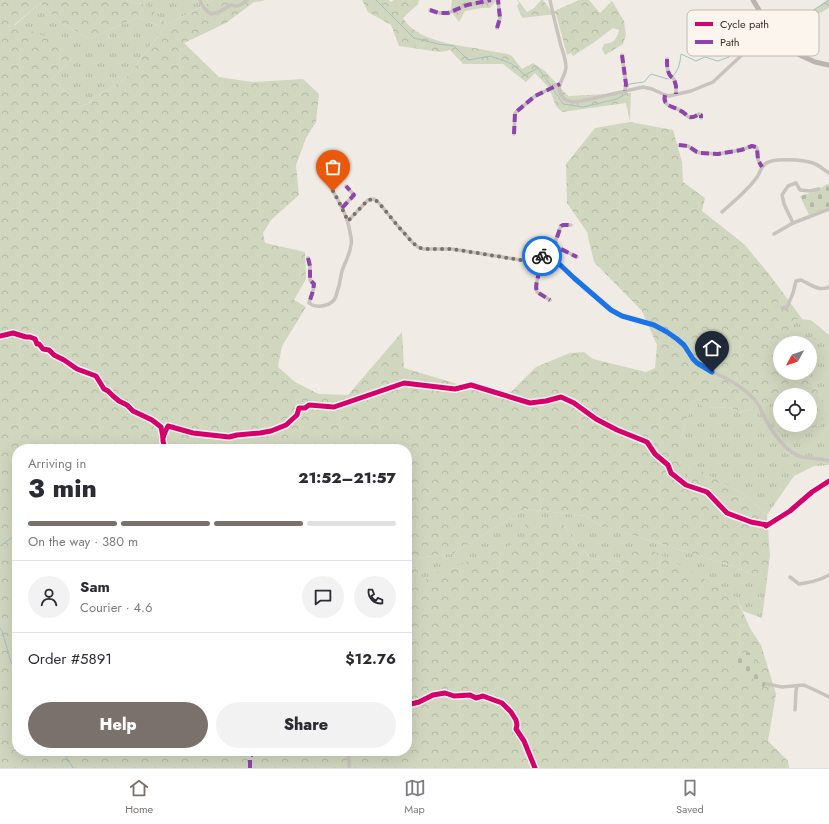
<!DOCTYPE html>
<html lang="en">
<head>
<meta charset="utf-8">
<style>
  body { margin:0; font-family:Jost,sans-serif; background:#f2f2f3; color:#2b2b33; height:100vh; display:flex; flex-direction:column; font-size:15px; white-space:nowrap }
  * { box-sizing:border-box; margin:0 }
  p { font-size:13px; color:#7c7c81 }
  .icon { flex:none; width:22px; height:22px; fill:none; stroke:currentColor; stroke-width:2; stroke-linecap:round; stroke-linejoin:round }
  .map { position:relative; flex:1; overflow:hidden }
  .drawer { position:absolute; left:12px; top:444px; width:400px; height:312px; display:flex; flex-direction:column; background:#fff; border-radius:16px; box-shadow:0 4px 16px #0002 }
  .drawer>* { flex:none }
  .needle { width:26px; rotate:230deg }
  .tools { position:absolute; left:773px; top:336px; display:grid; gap:8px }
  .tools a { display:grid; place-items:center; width:44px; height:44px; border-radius:50%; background:#fff; box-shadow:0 4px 16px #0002; font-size:20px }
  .pin { position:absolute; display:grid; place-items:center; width:34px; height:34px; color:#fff; margin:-41px -17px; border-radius:50% 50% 50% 0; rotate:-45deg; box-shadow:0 0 4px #0007 }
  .pin .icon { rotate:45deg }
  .courier { position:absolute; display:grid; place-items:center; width:40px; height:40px; margin:-20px; border:3px solid #1a73e8; border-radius:50%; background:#fff; color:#222; box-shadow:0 1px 5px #0007 }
  .headline em { font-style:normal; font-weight:800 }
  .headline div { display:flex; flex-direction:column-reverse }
  .headline { display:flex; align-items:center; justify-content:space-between; height:68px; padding:0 16px }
  h1 { font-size:26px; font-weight:800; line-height:30px }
  .bar { display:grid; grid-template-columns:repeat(4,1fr); gap:6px 4px; align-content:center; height:48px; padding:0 16px }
  .bar i { height:5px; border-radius:3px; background:#e1e1e2 }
  .bar .on { background:#7a716c }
  .bar p { grid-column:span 4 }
  .line { display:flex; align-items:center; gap:10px; padding:0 16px; border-top:1px solid #e1e1e2 }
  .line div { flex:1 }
  .round { display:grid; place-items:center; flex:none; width:42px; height:42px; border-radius:21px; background:#f2f2f3 }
  .cta { display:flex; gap:8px; margin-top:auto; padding:8px 16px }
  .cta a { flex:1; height:46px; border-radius:24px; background:#7a716c; color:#fff; font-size:16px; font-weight:800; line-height:46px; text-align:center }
  .cta a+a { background:#f2f2f3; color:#2b2b33 }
  .dock { display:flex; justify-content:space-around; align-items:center; height:56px; border-top:1px solid #e1e1e2; background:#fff; font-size:11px; color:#7c7c81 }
  .dock a { display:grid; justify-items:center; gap:2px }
  .dock .on { color:#7a716c }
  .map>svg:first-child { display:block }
  .grass { fill:url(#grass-tufts) }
  .forest { fill:url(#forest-crowns); fill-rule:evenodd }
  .cemetery { fill:url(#cemetery-stones) }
  .garden { fill:#d1d6bf }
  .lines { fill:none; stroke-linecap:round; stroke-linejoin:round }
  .stream { stroke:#a1c2c1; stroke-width:1 }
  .street { stroke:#c9c3be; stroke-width:3.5 }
  .secondary { stroke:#bab3ae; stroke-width:5 }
  .quiet { stroke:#8e44ad; stroke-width:4; stroke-dasharray:8 4; stroke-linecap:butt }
  .cycleway-casing { stroke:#fbf5ee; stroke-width:8 }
  .cycleway { stroke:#d6006c; stroke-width:5 }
  .done { stroke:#7a716c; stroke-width:4; stroke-dasharray:0 7.2 }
  .route { stroke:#1a73e8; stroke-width:5 }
  .key { fill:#fbf5ee; stroke:#c1bab4; stroke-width:1 }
  .key-label { font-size:11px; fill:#3b302b }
</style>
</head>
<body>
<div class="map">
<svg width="829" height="768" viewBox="0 0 829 768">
  <defs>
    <pattern id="grass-tufts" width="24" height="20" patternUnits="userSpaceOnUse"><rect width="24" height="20" fill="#d1d6bf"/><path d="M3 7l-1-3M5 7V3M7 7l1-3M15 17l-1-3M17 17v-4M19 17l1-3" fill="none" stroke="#b4b8a4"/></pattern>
    <pattern id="forest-crowns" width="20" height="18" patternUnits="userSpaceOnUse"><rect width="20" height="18" fill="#d1d6bf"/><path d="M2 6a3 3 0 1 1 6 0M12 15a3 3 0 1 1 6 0" fill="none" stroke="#b4b8a4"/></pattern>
    <pattern id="cemetery-stones" width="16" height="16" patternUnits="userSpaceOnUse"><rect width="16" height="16" fill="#d1d6bf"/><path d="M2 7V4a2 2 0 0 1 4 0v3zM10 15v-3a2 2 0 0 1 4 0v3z" fill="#b4b8a4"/></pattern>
  </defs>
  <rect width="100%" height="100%" fill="#f0ebe5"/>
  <g class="grass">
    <path d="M125,0H214L166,25L127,77L82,107L52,79L72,59L14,26L40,3L61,23L90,39L137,17L161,27L146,5Z"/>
    <path d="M796,319L811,320L829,335V465L814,466L794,476L767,515L744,494L690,466L687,483L674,480L681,461V439L693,400L706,408L729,407L740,412L773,403L780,412V425H790L797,434L821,425L826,406L807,373H810V343H789L786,338Z"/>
    <path d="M526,509L586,516L597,524L735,567L767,580L762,618L743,611L736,597L622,562L593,559L575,544L563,523L525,540L488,554L423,584L416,568L418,558L454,553Z"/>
  </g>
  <g class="forest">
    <path d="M0,0H125L146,5L164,21L161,27L137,17L90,39L61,23L40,3L14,25L67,44L72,59L52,79L82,107L127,77L166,25L214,0H264L263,1L254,2L226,23L184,43L219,77L252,82L303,79L319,94L316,122L306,138L296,165L299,195L271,220L263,233L265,243L305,252L306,279L294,300L306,307L282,346L278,367L295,382L319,394L348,395L402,332L404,368L494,395L512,391L536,367L570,353L584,352L593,359L646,372L655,368L657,345L642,311L594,262L587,232L567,203L566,164L595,128L630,122L626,103L562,112L556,106L549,88L535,73L526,82L503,64H463L450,50L440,52L399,46L391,25L368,12L362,0H389L391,2L394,0H419L418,4L403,18C419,45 467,45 495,52C500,53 506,53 510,55C514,57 519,66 522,69L533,63L545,71L568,96L631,93L630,122L673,130L682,162L683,182L705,198L702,211L744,244L769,274L803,320L796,319L786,338L789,343H780V373H807L826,406L821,425L797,434L790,425H810V395H780V412L773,403L740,412L729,407L705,408L693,400L681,439V461L674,480L687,483L690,465L744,494L767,515L770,555L767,580L735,567L597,524L586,516L526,509L454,553L418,558L416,568L423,583L430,575L525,540V523H563L575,544L593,559L622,562L631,547L658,553L736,597L750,628L761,645L776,694L768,741L788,761L789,768H0ZM17,449H407V751H17Z"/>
    <path d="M452,0H497L490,8H482L465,11L459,22L451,11Z"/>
    <path d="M517,0H518L527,12L534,8L541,0H543L552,12L579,0H589L600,13L612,1L624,21L626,35L623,44L605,55L602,49L604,44C614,43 617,39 619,30L613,28L593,43L573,56L571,53L567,55L556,14L522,18L517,6L519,3Z"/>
    <path d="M827,0H829V8L818,14L798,24L803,18Z"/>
  </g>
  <g class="cemetery">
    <path d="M829,183V207L809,215L800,196L814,192Z"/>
    <path d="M749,652L767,684L759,690L749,671L737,674L728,657Z"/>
  </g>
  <path class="garden" d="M776,410L780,416V425H786L788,428L780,433L767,416Z"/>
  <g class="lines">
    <g class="stream">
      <path d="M376,0L414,38L438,44L454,46L468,60L491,56L512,64L525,75L538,68L551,86"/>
      <path d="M772,36L778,33L829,0"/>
      <path d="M673,76C679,69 680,63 681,54L696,61L705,57L718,61L729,57L733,51L748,47L766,39"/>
      <path d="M628,87L629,84L644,82L651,74L668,79"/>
      <path d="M553,89L563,104L583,107L617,99L626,94"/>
      <path d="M0,546L17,534"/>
      <path d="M0,628L2,631L11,662L17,672"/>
      <path d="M63,751L73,768"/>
    </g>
    <g class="street">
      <path d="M200,0C202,6 206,11 211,14L219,12L231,5L237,6L242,4L247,0"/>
      <path d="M550,0C553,15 557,30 561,46C563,52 566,60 566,67C566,77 554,86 562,96C566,103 575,102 582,101L643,87L652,89L665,95L669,96L691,91L713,82L744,53L753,47L762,45H767L789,50L796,40L804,33"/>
      <path d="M430,10L439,13H448L467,5L491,0"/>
      <path d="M497,28L500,18L498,0"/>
      <path d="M622,55L626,84L625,91"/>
      <path d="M667,59C667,67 667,75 674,79L676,86V94"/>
      <path d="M665,95C662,107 674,106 681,111C684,112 687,116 689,117C692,118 696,116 699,114L701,115V118"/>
      <path d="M514,134L515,113L535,96L560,84"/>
      <path d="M679,145L688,146L697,152L701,153L718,154L741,150L752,146L756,147L757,148L758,160L762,167"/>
      <path d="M342,208L354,195L346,186"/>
      <path d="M722,212C733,202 749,189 757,177C760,173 761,167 765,164C772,157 804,160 813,163C819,165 824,170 829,173"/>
      <path d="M348,221L368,200L374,199L379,203L397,225L413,243L418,247L423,249H452L527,261L538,259L543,256H546L554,259L574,278L611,310L622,316L654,325L667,332L677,339L684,345L693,359L697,363C714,374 735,380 750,395C758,402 760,408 765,418C772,432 786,453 802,457C810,458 819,459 827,460L829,461"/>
      <path d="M793,223L784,204L782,195L788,186L796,183L800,190L810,191L819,189"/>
      <path d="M774,234L793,223L829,209"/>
      <path d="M551,250L559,248L577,257"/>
      <path d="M544,255C558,245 554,240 561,226L563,225H571"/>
      <path d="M308,258L310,266V280L314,284L313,291L309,303C315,308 328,307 334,300C337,296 337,290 339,286C340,281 341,275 342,271C345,262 350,254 351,245C352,241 351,236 350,232C347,213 336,196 326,180"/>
      <path d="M538,259C539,261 540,263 540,266C540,275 534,283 537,292L550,300"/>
      <path d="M782,308L787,307L793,293L796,281L801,280C810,284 819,292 829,287"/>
      <path d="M766,526L790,511L812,492L829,481"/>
      <path d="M790,577L799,584C811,582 818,581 829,575"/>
      <path d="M767,684L782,687L804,685L819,692L829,697"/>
      <path d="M795,710L796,691L797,686"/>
      <path d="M346,751L349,760V768"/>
    </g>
    <path class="secondary" d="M753,0L759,10L764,29L765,33L768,37L789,50L815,62L829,65"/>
    <g class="quiet">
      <path d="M430,10L439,13H448L467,5L491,0"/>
      <path d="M497,28L500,18L498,0"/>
      <path d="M622,55L626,84L625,91"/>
      <path d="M667,59C667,67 667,75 674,79L676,86V94"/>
      <path d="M665,95C662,107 674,106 681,111C684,112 687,116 689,117C692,118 696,116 699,114L701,115V118"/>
      <path d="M514,134L515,113L535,96L560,84"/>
      <path d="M679,145L688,146L697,152L701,153L718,154L741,150L752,146L756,147L757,148L758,160L762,167"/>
      <path d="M342,208L354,195L346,186"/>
      <path d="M550,251L559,248L577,257"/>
      <path d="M543,256L550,251L554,246L561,226L563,225H571"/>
      <path d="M308,258L310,266V280L314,284L313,291L309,303"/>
      <path d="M538,259C539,261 540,263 540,266C540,275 534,283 537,292L550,300"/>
      <path d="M250,768V757L254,751"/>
    </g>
    <g class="cycleway-casing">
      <g id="cycleway">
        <path d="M0,336L13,333L26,337H30L35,339L37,344H39L43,349L49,350L54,355L64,360L77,369L96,376L104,389L108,391L113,396L119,401L127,405L133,411L152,420L161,427L163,437V441L165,449"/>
        <path d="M163,437L166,430L168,426L193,433L229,437L237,435L260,433L271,431L286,425L297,415L299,408H305L309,405L334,407L404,383L455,389L471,385L530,403L546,401L561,397L574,403L596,419L617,430L647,442L655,454L668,465L671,473L686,485L707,492L727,513L751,522L767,525"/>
        <path d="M766,526L790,511L812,492L829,481"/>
        <path d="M407,705L419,702L433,695L445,693L454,696L470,695L476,698L483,696L502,703L511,712L516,720L517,725L516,729L524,741L535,768"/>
      </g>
    </g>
    <use href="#cycleway" class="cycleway"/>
  </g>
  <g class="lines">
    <path class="done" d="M333,191L339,202L348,221L368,200L374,199L379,203L397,225L413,243L418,247L423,249H452L527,261L538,259L542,256"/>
    <path class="route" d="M542,256H546L554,259L574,278L611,310L622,316L654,325L667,332L677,339L684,345L693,359L697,363L712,372"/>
  </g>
  <rect x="687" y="10" width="132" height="46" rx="6" class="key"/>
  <rect x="695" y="22" width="18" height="4" fill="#d6006c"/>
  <rect x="695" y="40" width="18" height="4" fill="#8e44ad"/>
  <g class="key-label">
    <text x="720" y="28">Cycle path</text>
    <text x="720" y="46">Path</text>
  </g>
</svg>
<div class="tools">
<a><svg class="needle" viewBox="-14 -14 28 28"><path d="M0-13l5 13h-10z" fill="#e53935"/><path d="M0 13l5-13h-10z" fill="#7c7c81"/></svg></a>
<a><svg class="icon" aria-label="locate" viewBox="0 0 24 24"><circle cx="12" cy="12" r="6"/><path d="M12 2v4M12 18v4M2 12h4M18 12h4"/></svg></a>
</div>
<div class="pin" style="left:333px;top:191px;background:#ea580c"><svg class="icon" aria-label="bag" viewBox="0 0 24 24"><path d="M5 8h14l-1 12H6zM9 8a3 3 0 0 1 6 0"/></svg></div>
<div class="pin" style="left:712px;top:372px;background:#1f2937"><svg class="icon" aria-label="home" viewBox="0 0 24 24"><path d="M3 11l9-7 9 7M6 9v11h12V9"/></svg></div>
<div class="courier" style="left:542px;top:256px"><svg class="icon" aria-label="bike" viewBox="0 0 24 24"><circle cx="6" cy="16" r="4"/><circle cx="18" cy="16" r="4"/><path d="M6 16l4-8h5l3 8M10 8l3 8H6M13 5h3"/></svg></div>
<section class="drawer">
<div class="headline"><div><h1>3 min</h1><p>Arriving in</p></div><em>21:52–21:57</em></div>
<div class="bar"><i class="on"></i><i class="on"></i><i class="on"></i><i></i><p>On the way · 380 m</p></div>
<div class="line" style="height:72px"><a class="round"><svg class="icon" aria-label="person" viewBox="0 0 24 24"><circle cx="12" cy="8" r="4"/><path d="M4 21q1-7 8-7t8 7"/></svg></a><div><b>Sam</b><p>Courier · 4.6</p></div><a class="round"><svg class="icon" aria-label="chat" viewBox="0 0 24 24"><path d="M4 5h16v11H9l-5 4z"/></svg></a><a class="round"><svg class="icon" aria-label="phone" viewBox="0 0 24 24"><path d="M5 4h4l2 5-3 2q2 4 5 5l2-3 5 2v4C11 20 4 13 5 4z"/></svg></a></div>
<div class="line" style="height:52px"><div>Order #5891</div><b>$12.76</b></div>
<div class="cta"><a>Help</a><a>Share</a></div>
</section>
</div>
<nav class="dock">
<a class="on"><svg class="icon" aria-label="home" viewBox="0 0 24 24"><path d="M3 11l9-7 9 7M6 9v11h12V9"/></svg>Home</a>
<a><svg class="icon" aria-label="map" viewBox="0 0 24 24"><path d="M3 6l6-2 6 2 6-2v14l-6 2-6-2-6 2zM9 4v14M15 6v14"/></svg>Map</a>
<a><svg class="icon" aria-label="saved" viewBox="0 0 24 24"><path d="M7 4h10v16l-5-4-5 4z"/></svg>Saved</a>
</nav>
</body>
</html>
